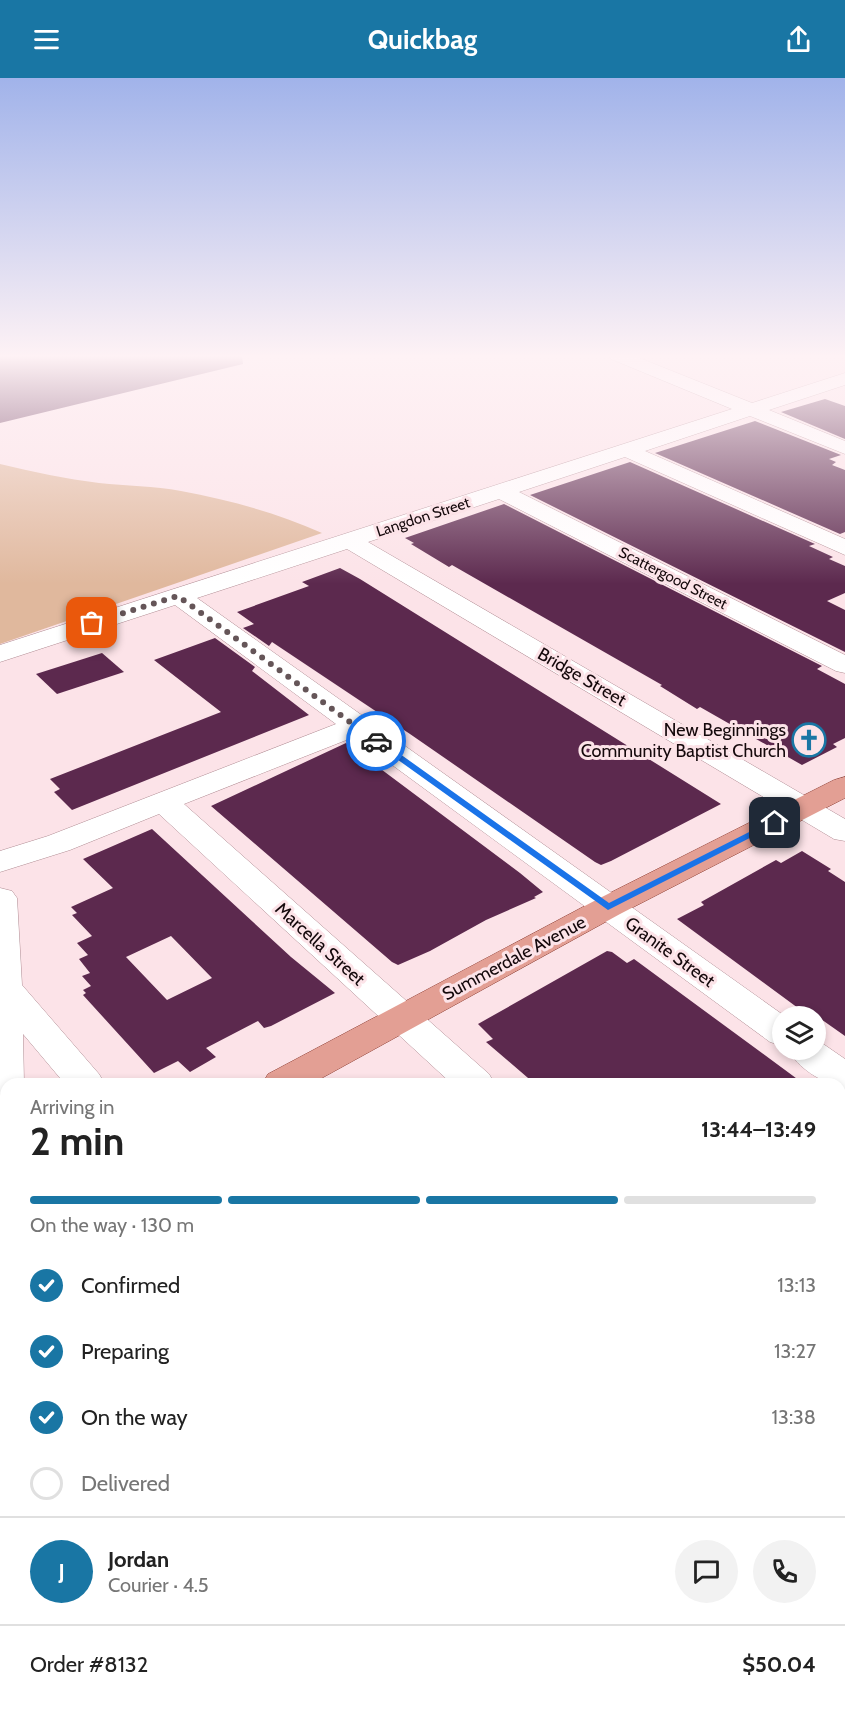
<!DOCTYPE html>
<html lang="en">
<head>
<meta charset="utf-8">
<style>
  body { margin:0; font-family:Cabin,sans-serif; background:#f2f2f2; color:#222; height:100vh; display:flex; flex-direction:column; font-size:22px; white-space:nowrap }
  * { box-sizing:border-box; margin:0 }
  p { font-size:20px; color:#767676 }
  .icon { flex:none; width:33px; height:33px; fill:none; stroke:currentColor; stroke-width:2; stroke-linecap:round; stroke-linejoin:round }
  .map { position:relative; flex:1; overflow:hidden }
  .details { position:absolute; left:0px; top:1000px; width:846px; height:638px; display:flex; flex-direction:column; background:#fff; border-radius:18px 18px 0 0; box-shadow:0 3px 9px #0003 }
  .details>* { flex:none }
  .fabs { position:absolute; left:772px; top:928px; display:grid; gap:12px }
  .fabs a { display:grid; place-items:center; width:54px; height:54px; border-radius:50%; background:#fff; box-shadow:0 3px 9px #0003; font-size:30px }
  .pin { position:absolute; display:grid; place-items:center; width:51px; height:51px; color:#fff; margin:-26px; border-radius:12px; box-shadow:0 3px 9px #0006 }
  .courier { position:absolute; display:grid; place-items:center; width:60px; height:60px; margin:-30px; border:4px solid #1a73e8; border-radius:50%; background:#fff; color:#222; box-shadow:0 2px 8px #0007 }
  .summary em { font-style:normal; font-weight:700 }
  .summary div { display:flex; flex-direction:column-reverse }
  .summary { display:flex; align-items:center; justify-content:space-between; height:102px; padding:0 30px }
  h1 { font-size:39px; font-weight:700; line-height:45px }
  .bar { display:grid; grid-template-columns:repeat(4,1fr); gap:9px 6px; align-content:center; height:72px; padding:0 30px }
  .bar i { height:8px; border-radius:4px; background:#e0e0e0 }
  .bar .selected { background:#1976a4 }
  .bar p { grid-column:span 4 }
  .line { display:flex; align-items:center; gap:15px; padding:0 30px; border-top:2px solid #e0e0e0 }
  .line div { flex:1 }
  .round { display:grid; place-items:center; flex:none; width:63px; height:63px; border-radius:32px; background:#f2f2f2 }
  ol { padding:0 30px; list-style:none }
  li { display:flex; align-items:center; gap:18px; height:66px }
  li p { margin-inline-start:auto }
  li .icon { padding:6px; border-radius:50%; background:#1976a4; color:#fff; stroke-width:4 }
  li:last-child { color:#767676 }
  li i { width:33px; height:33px; border:3px solid #e0e0e0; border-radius:50% }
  header { display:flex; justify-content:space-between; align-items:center; height:78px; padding:0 30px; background:#1976a4; color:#fff; font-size:27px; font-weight:700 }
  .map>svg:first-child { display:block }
  .green { fill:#e0b89d }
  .building { fill:#5c294e; fill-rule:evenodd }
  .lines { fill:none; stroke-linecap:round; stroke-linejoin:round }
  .minor-casing { stroke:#b08c93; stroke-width:1 }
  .major-casing { stroke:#8f4136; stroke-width:1 }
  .minor { fill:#fff; fill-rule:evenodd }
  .major { fill:#e39f94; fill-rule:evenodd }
  .route { fill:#1a73e8 }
  .done { stroke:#655558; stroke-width:6; stroke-dasharray:0 10.8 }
  .labels { text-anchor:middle; stroke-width:6; stroke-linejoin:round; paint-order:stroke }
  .far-street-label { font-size:15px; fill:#14080b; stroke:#fce3e8 }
  .street-label { font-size:18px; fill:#14080b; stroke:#fce3e8 }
  .poi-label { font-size:18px; fill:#14080b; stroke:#fce3e8; text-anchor:end }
</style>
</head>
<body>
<header><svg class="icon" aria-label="menu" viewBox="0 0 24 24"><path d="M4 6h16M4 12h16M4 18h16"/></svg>Quickbag<svg class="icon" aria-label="share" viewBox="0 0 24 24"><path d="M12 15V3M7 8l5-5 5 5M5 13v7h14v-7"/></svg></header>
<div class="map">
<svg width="845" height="1637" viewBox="0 0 845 1637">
  <rect width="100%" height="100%" fill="#fce3e8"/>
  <g class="green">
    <path d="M0,386C33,394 66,401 99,405C126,408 154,408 181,413C230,422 277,435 322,455L0,566Z"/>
    <path d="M0,1530L6,1632L7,1637H0Z"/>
  </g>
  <g class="building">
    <path d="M0,277H242L243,286L0,345Z"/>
    <path d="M825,321L845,328V361L781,334Z"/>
    <path d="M755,343L841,377L829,381L836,384L832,387L845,392V454L840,456L655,375Z"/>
    <path d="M630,384L815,466L809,468L833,479L829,481L845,488V515L827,523L845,532V574L530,417Z"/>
    <path d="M504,426L822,588L817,591L845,606V660L833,666L837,669L802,687L700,629L697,631L660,608L662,607L452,487L449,489L411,466L414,465L405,460Z"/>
    <path d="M340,490L360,501L721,726L611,783L601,787L595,784L410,656L272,564L269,568L243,550L254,546L237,534L309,508L302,504Z"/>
    <path d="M215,560L255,589L252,593L309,637L72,732L54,714L60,711L50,701L221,634L154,582Z"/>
    <path d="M102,575L124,594L57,616L36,596Z"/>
    <path d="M346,665L520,795L543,814L534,819L536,820L486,842L430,873L398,887L392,884L211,728Z"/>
    <path d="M152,751L291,879L335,915L271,948L264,950L258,943L206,970L216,979L190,994L178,983L154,995L83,917L86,915L83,912L91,908L82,898L90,895L79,881L88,877L77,865L92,858L72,837L77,835L71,829L113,810L83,781ZM171,858L212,900L167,922L126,879Z"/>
    <path d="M802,773L831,791L828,793L845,804V958L818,939H812L798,930L677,841L704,827L701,824L776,782L781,785Z"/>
    <path d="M607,873L612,874L627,885L634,881L804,1006H535L486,964L493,961L478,946Z"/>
  </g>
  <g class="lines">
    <g class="minor-casing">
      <g id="minor">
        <path d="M608,277H632L752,325L845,295V307L769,332L845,363V376L750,338L645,373L845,461V477L625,379L519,414L845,577V595L836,593L499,421L368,464L845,741V763L834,761L347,471L197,520L786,939H783V968L770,964L354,659L184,726L489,996L495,1006H452L159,736L70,772L0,794V773L48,758L336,646L175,527L0,584V567L732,331L611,281Z"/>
        <path d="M0,810L12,813L17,820L22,907L99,996L105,1006H65L23,956L24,1006H6V1093L0,1091Z"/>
        <path d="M816,961L845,981V1014L840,1012V1006C821,1006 798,989 788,972H816Z"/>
        <path d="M840,1311L845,1313V1357L840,1355Z"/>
        <rect x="26" y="1632" width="56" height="5"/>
        <path d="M584,1632H642L644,1637H587Z"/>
      </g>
    </g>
    <g class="major-casing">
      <g id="major">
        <path d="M845,699V720L620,836L311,1006H262L268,996L596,822L834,702Z"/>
        <path d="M6,1130V1165L0,1167V1132Z"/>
      </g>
    </g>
    <use href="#minor" class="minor"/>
    <use href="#major" class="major"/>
  </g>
  <linearGradient id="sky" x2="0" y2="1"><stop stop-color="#a1b3ea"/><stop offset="0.55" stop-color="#fef2f5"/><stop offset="1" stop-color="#fef2f5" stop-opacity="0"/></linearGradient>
  <rect width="845" height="506" fill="url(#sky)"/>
  <path class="route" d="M373,661H379L609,825L771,743L779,745L608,832L373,664Z"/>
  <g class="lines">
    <path class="done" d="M92,545L178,518L376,663"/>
  </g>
  <defs>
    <g id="church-ring" transform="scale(1.725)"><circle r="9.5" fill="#fce3e8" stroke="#1976a4" stroke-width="1.5"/><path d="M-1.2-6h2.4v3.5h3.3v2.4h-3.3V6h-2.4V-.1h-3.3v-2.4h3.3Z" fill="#1976a4"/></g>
  </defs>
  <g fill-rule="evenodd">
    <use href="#church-ring" x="809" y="662"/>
  </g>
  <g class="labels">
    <g class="far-street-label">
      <text transform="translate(423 439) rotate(-18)" y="5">Langdon Street</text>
      <text transform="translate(673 500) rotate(27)" y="5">Scattergood Street</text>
    </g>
    <g class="street-label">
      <text transform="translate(582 599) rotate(30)" y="6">Bridge Street</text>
      <text transform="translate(320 866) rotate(42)" y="6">Marcella Street</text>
      <text transform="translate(670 874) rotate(36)" y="6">Granite Street</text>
      <text transform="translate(514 880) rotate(-28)" y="6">Summerdale Avenue</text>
    </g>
    <g class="poi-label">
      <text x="786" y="658">New Beginnings<tspan x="786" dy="21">Community Baptist Church</tspan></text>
    </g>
  </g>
</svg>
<div class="fabs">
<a><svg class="icon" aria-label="layers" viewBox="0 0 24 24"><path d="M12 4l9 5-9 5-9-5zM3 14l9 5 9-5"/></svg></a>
</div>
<div class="pin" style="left:92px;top:545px;background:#ea580c"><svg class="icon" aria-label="bag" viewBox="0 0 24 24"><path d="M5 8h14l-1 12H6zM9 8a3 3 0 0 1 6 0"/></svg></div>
<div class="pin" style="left:775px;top:745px;background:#1f2937"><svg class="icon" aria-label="home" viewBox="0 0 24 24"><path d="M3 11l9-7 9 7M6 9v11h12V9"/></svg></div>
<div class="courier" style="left:376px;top:663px"><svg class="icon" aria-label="car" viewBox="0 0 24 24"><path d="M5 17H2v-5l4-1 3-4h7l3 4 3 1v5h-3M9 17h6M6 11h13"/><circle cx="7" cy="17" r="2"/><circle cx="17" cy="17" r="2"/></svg></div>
<section class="details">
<div class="summary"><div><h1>2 min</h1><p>Arriving in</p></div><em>13:44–13:49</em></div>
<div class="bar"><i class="selected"></i><i class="selected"></i><i class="selected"></i><i></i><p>On the way · 130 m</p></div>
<ol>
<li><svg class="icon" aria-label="check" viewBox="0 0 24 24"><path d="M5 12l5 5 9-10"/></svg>Confirmed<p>13:13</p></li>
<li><svg class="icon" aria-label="check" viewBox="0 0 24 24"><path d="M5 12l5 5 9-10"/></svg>Preparing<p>13:27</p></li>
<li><svg class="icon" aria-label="check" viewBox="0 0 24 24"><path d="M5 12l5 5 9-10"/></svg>On the way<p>13:38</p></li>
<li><i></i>Delivered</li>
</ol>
<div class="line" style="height:108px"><b class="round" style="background:#1976a4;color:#fff">J</b><div><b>Jordan</b><p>Courier · 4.5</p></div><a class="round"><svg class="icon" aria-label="chat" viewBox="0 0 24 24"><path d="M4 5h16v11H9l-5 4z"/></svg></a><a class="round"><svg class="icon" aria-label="phone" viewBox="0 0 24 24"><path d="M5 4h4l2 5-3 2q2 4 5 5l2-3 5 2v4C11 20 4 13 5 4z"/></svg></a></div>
<div class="line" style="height:78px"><div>Order #8132</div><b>$50.04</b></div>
</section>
</div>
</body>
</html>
